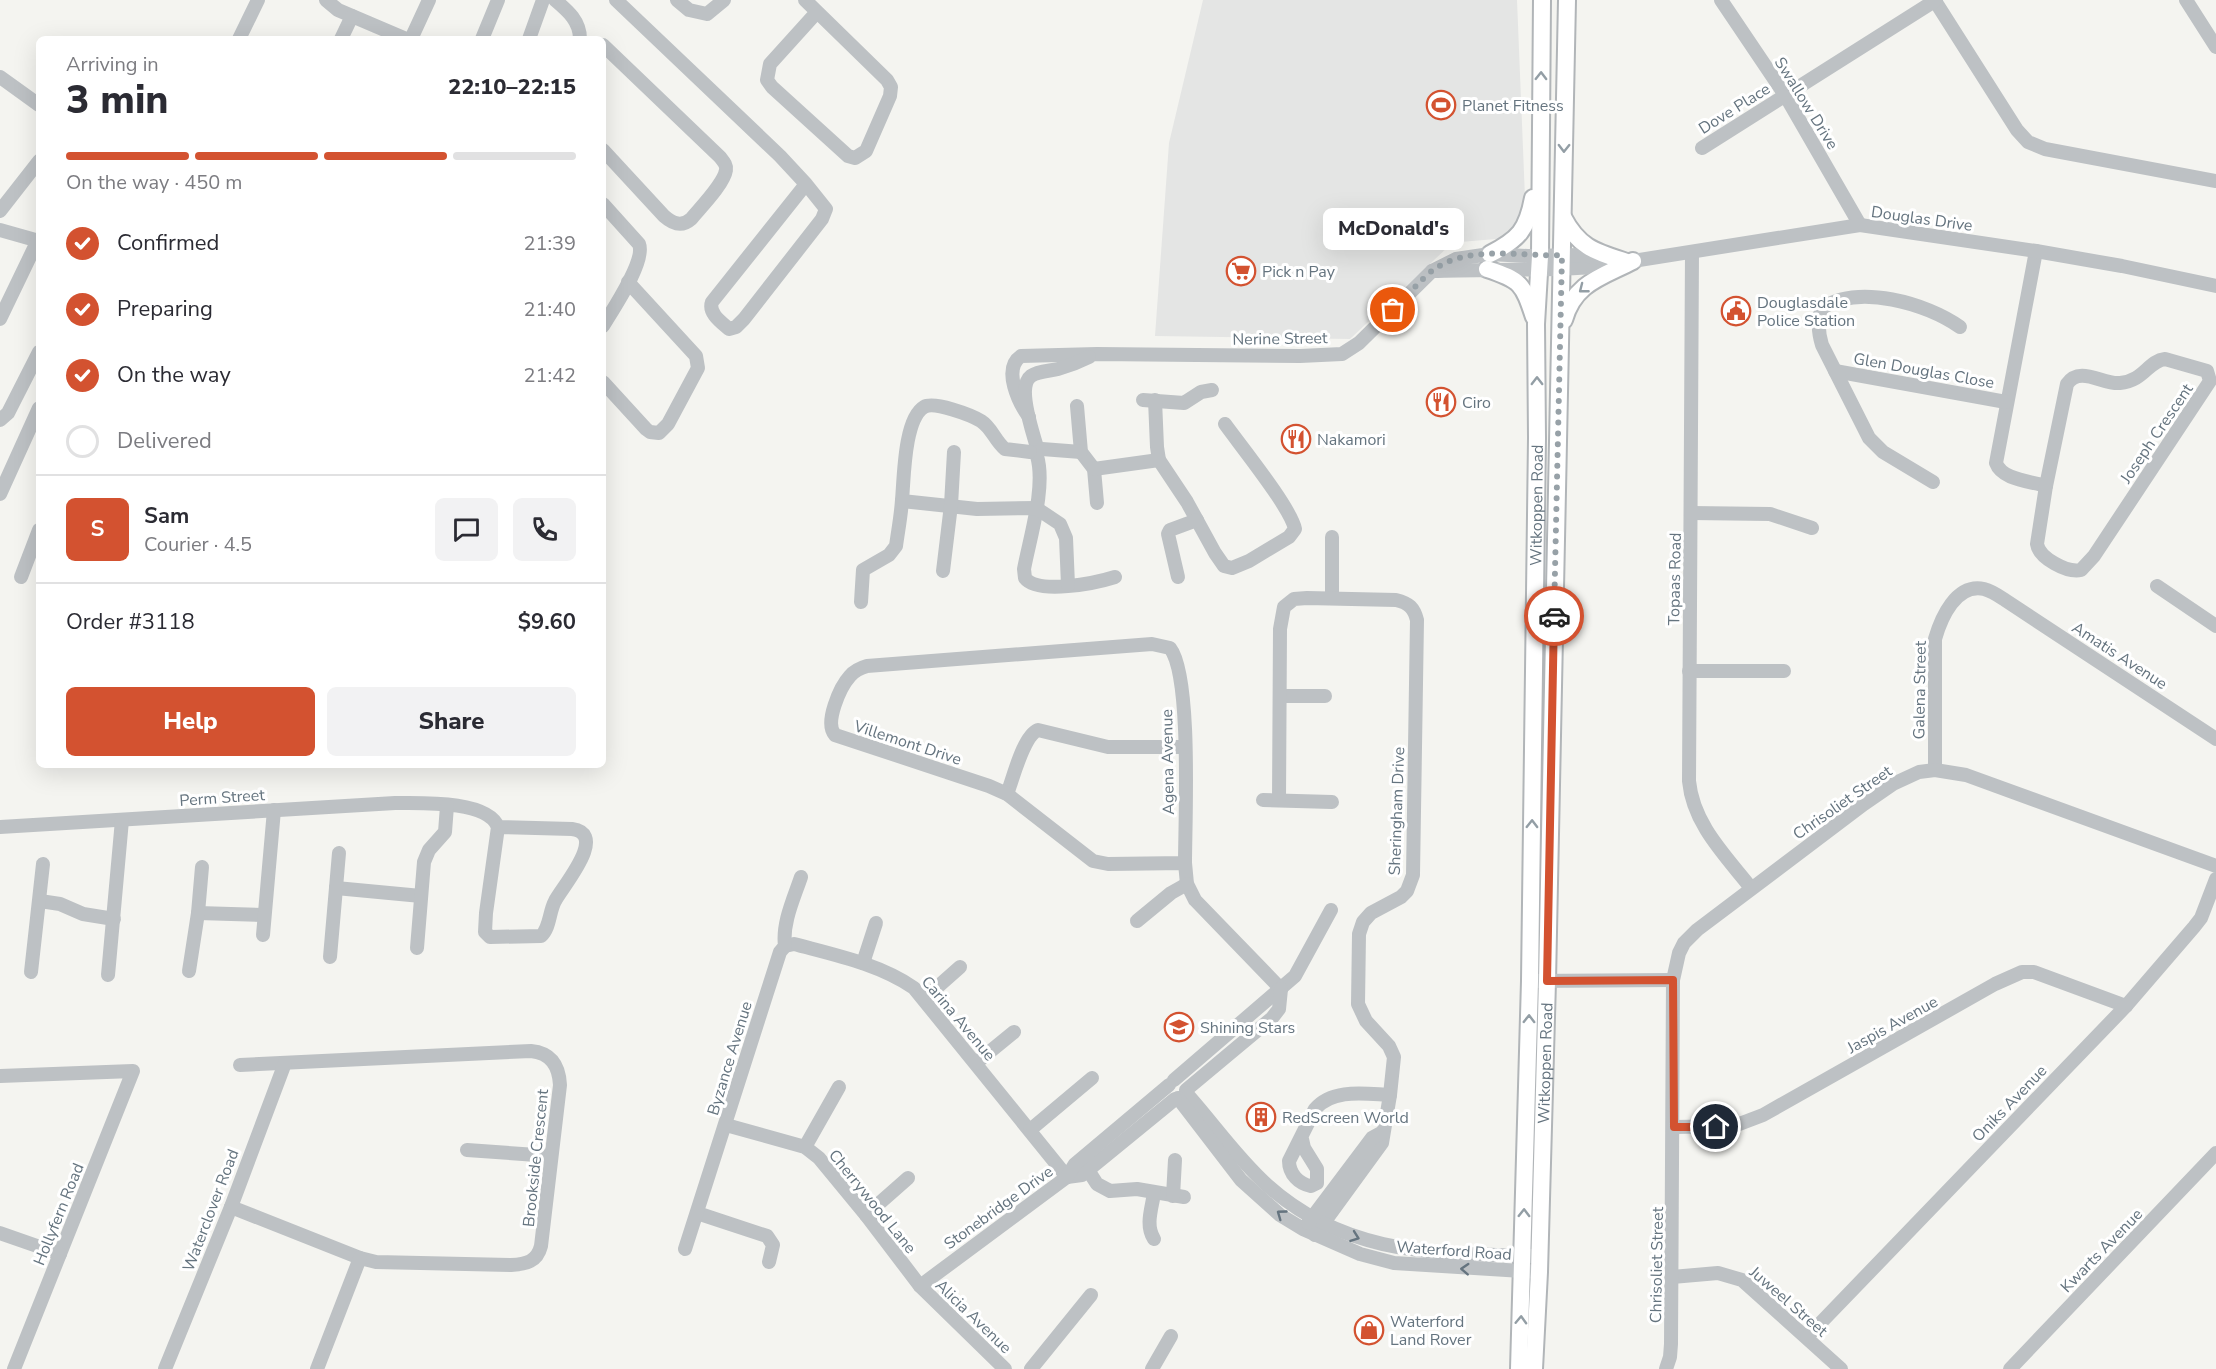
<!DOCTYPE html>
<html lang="en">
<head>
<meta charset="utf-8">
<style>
  body { margin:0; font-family:"Nunito Sans",sans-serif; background:#f2f2f3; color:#2b2b33; height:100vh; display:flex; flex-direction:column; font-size:22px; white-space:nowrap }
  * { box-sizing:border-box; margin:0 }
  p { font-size:20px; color:#7c7c81 }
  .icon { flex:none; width:33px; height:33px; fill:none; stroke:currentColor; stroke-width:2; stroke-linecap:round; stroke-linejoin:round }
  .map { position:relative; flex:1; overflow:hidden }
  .side { position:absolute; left:36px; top:36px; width:570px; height:732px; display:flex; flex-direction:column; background:#fff; border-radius:9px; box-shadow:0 6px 24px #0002 }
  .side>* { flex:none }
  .pin { position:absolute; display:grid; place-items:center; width:51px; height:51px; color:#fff; margin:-26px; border:3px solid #fff; border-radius:50%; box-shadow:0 2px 6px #0007 }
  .courier { position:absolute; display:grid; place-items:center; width:60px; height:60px; margin:-30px; border:4px solid #d35230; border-radius:50%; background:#fff; color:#222; box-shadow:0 2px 8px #0007 }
  .bubble { position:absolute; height:42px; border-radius:9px; background:#fff; box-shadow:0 6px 24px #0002; font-size:20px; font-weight:800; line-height:42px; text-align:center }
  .head em { font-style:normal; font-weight:800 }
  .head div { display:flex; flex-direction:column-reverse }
  .head { display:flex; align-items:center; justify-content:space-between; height:102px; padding:0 30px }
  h1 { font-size:39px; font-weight:800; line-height:45px }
  .bar { display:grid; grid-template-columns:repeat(4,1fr); gap:9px 6px; align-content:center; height:72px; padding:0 30px }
  .bar i { height:8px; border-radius:4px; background:#e1e1e2 }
  .bar .active { background:#d35230 }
  .bar p { grid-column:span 4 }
  .line { display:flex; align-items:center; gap:15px; padding:0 30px; border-top:2px solid #e1e1e2 }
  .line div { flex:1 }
  .round { display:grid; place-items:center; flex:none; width:63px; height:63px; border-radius:9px; background:#f2f2f3 }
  ol { padding:0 30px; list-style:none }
  li { display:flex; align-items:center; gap:18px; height:66px }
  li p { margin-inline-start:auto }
  li .icon { padding:6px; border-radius:50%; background:#d35230; color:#fff; stroke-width:4 }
  li:last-child { color:#7c7c81 }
  li i { width:33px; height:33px; border:3px solid #e1e1e2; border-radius:50% }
  .button { display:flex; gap:12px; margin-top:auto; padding:12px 30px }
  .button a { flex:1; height:69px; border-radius:9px; background:#d35230; color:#fff; font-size:24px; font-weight:800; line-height:69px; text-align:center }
  .button a+a { background:#f2f2f3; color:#2b2b33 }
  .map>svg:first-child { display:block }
  .built { fill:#e4e5e4 }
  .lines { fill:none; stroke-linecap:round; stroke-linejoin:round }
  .major-casing { stroke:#b1b5b8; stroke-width:20 }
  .minor { stroke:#bdc1c4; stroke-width:14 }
  .major { stroke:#fff; stroke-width:16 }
  .oneway { stroke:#939ea5 }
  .oneway2 { stroke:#65747f }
  .done { stroke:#97a1a7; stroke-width:6; stroke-dasharray:0 10.8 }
  .route { stroke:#d35230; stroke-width:8 }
  .labels { text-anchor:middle; stroke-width:6; stroke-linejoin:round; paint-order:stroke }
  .street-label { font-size:16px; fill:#65747f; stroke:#fff }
  .poi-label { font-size:16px; fill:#65747f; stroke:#fff; text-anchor:start }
</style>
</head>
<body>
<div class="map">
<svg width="2216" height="1369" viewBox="0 0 2216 1369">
  <rect width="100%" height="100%" fill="#f4f4f0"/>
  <path class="built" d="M1203,0H1517L1525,198L1521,216L1508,238L1460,242L1449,246L1350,339L1155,336L1169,143Z"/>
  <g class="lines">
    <g class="major-casing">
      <g id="major">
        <path d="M1563,217C1579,248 1596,252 1627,262"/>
        <path d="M1490,254C1519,239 1527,230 1533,198"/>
        <path d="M1487,269C1521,280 1523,284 1534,317"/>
        <path d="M1564,320C1574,283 1602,277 1633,261"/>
        <path id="s1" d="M1519,1369L1530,981L1537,438L1536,324L1540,256L1542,0"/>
        <path id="s2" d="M1534,1369L1539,1272L1547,981L1567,0"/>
      </g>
    </g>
    <g class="minor">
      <path d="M326,0L338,10L406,39"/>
      <path d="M555,0C568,11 580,21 580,39"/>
      <path d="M616,0L780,156L806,184L826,209L822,219L744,319L736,327L729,329C721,322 708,313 712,302L806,184"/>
      <path d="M677,0L689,10L707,14L724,0"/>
      <path d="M805,0L887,80L891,87L890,96L866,151L855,158L848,156L772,87L767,80L770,64L817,12"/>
      <path d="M1721,0L1785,95L1860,225"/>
      <path d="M2186,0L2216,47"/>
      <path d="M1935,1L2017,130L2028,142L2045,149L2216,181"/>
      <path d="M239,39L258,0"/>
      <path d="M341,39L352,16"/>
      <path d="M411,39L429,0"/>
      <path d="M482,39L498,0"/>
      <path d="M529,39L543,0"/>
      <path d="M603,45L720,157C723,161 727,165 726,170C724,184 700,208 691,219C682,227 673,224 664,216L603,150"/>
      <path d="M0,77L39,105"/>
      <path d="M1702,148L1936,0"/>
      <path d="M603,204L639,244C646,261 613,309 603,326"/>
      <path d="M0,211L39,161"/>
      <path d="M0,230L39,241"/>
      <path d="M2036,251L1996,463C2002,480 2030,481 2046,486"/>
      <path d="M1692,252L1689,781C1693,824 1725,855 1751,888"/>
      <path d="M1432,271C1486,269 1541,271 1595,267L1860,225L2036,251L2122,266L2216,286"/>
      <path d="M0,319L38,240"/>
      <path d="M2165,359L2207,371L2210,381L2094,556L2081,570C2067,573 2039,558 2037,544L2046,486L2067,384C2080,365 2103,385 2120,383C2144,381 2148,361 2165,359Z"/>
      <path d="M1835,371L2006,402"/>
      <path d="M603,382L646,429L650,432L659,433L668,424L698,368L696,356L628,282"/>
      <path d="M1143,400L1184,403L1201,392L1212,390"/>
      <path d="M1155,400L1157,447L1159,460L1187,502L1215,553L1224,566L1232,568L1249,561L1289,537L1295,529C1291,508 1240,445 1225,424"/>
      <path d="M1077,406L1081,452L1094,469L1097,503"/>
      <path d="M1029,417C1019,403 1002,369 1021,356L1097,354L1300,356L1342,354L1359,343L1432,271L1456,259L1490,254L1528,256L1580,255L1604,258"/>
      <path d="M0,420L8,413L39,352"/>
      <path d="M1036,444C1032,430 1017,386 1031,376C1038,371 1050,371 1058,369C1069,366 1079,362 1089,357"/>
      <path d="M1042,449L1081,452"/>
      <path d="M1037,456C1046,487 1030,537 1024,569L1025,578C1038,595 1096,583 1115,577"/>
      <path d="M1094,469L1159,460"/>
      <path d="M1933,482L1883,452L1869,438L1822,345C1818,332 1817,321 1822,308C1859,284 1926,303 1960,327"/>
      <path d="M0,494L39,408"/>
      <path d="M902,501L977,509L1036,508L1060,524L1066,538L1068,585"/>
      <path d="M1691,513L1770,514L1812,528"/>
      <path d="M1332,537V598"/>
      <path d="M943,571L951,505L954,452"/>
      <path d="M21,577L39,530"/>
      <path d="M1178,577L1168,534L1170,530L1197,520"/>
      <path d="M2157,586L2216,626"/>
      <path d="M861,602L863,570L889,555L896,546C898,531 901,516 902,500C904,479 904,419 924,407C934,401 971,415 981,421C992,428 995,441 1005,449L1030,452"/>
      <path d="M1689,671H1784"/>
      <path d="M1281,696H1325"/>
      <path d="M1935,770V639C1941,618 1956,583 1984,589C1992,591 1999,596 2005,600L2216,739"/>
      <path d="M1007,794C1013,779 1023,736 1038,730L1108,747H1185"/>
      <path d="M1263,800L1332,802"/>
      <path d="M1279,800L1280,629L1284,607L1294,599L1307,598L1396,600C1409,603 1414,608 1417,620L1413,875L1407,891L1401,897L1371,913L1363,922L1359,934L1358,1004L1366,1021L1389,1046L1394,1057L1390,1095L1382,1143L1315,1235"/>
      <path d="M0,827L395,803C420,803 488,800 498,827L486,913L485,932L490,937L541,936C550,928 549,912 555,901C562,887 609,834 572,829L498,827"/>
      <path d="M1185,863L1108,864L1093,861L1007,794L989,786L835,735C824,723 840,687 850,676C855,670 860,668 867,666L1152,644L1170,648C1192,676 1185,822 1185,863L1187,884L1195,900L1281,989"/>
      <path d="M336,888L421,896"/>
      <path d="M40,901L60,904L83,914L114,919"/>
      <path d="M198,913L264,915"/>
      <path d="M1137,921L1171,893L1187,884"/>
      <path d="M263,935L274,810"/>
      <path d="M785,946L794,944C835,955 879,964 914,988L1067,1177"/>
      <path d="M417,948L424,862L429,850L445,832L447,806"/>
      <path d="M330,957L339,853"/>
      <path d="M863,963L876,923"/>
      <path d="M189,971L198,913L202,867"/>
      <path d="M31,972L43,864"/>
      <path d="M108,975L122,820"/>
      <path d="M1530,981L1673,980"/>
      <path d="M925,998L960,967"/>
      <path d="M976,1063L1014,1032"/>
      <path d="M0,1076L133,1071L14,1369"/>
      <path d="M1174,1080L1295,976L1331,910"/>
      <path d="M1186,1090L1272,1018L1279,1009L1281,989"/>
      <path d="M1186,1093C1213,1123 1236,1157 1267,1185C1346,1256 1434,1253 1533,1256"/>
      <path d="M1178,1098L1241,1180L1280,1215L1303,1229L1360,1254L1394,1263L1539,1272"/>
      <path d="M726,1125L805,1147L819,1158L866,1215L920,1286L1005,1369"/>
      <path d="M1674,1127L1734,1126L1763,1115L1995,984L2022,972H2034L2126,1006"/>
      <path d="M1030,1130L1092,1078"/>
      <path d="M1302,1139L1304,1148L1317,1169V1183L1311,1186C1299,1184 1289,1174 1289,1161L1315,1109C1333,1088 1366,1094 1390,1095"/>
      <path d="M805,1147L839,1087"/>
      <path d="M467,1150L551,1156"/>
      <path d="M1088,1170L1097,1184L1110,1191L1137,1189L1184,1197"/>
      <path d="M1067,1177L1082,1175L1175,1099"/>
      <path d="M1173,1196L1175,1160"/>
      <path d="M231,1207L360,1258L376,1262L511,1265C526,1264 537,1262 541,1246L560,1085C559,1066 551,1053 531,1051L240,1065"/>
      <path d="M697,1213L767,1236L773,1245L769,1262"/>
      <path d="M866,1215L908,1178"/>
      <path d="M1308,1223L1372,1138L1383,1132"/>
      <path d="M0,1233L60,1254"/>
      <path d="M1154,1239C1145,1225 1152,1208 1154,1193"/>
      <path d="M685,1249L780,952L785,946C782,923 794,898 801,877"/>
      <path d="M1672,1277L1718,1273L1742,1280L1841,1369"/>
      <path d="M920,1286L1067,1177L1075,1164L1169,1085"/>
      <path d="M1807,1337L2126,1006L2194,927L2201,918L2216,879"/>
      <path d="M165,1369L231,1207L285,1063"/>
      <path d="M317,1369L360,1258"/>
      <path d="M1031,1369L1091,1295"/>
      <path d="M1152,1369L1171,1336"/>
      <path d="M1666,1369L1670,1357L1671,1344L1673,980L1679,953L1684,943L1697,930L1864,804L1893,784L1919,772L1935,770L1966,775L2216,866"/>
      <path d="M2010,1369L2216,1153"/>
    </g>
    <use href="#major" class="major"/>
  </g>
  <defs><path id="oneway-chevron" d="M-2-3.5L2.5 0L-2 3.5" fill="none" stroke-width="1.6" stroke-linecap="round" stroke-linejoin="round" transform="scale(1.5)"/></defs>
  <g class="oneway">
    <use href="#oneway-chevron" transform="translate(1541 76) rotate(-89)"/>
    <use href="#oneway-chevron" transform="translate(1564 148) rotate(91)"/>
    <use href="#oneway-chevron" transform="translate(1583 289) rotate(142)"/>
    <use href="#oneway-chevron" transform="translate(1537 381) rotate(-90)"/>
    <use href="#oneway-chevron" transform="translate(1532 824) rotate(-89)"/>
    <use href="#oneway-chevron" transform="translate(1529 1019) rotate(-89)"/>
    <use href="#oneway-chevron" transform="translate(1524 1213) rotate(-89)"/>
    <use href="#oneway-chevron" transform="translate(1521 1320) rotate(-88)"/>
  </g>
  <g class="oneway2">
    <use href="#oneway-chevron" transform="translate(1281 1214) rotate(-144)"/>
    <use href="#oneway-chevron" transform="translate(1355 1237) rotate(20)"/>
    <use href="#oneway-chevron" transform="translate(1465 1269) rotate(-177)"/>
  </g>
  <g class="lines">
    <path class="done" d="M1393,310C1406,298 1419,281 1433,270C1470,244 1520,257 1562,255L1554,616"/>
    <path class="route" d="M1554,616L1547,981L1673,980L1674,1127H1716"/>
  </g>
  <defs>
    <g id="stadium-ring" transform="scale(1.5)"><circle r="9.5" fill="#fff" stroke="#d35230" stroke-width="1.5"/><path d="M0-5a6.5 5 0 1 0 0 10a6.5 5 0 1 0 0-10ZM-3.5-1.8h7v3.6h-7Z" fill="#d35230"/></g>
    <g id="supermarket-ring" transform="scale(1.5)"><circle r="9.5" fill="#fff" stroke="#d35230" stroke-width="1.5"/><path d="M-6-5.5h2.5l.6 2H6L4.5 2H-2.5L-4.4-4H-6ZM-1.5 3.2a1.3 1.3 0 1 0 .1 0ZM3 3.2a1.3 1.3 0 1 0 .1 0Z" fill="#d35230"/></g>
    <g id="civic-ring" transform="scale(1.5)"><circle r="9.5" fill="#fff" stroke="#d35230" stroke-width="1.5"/><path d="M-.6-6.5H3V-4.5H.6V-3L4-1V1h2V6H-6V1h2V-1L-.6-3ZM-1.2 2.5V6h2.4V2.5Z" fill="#d35230"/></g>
    <g id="restaurant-ring" transform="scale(1.5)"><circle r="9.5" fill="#fff" stroke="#d35230" stroke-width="1.5"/><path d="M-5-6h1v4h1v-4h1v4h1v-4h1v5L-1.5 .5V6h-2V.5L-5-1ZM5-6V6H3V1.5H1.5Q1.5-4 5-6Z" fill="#d35230"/></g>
    <g id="school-ring" transform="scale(1.5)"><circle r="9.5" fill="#fff" stroke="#d35230" stroke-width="1.5"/><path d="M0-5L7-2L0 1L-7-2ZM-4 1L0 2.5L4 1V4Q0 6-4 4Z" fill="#d35230"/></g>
    <g id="building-ring" transform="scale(1.5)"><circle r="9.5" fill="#fff" stroke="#d35230" stroke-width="1.5"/><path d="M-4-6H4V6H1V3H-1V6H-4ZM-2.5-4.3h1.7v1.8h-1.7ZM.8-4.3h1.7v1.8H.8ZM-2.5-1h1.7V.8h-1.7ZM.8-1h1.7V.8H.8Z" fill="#d35230"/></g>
    <g id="shop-ring" transform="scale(1.5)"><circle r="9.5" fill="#fff" stroke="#d35230" stroke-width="1.5"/><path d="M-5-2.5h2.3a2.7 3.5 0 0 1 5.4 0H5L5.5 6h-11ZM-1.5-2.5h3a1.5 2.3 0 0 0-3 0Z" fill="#d35230"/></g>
  </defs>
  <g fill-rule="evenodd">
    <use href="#stadium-ring" x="1441" y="105"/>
    <use href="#supermarket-ring" x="1241" y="271"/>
    <use href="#civic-ring" x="1736" y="311"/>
    <use href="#restaurant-ring" x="1441" y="402"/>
    <use href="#restaurant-ring" x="1296" y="439"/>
    <use href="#school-ring" x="1179" y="1027"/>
    <use href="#building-ring" x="1261" y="1117"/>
    <use href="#shop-ring" x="1369" y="1330"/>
  </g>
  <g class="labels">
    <g class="street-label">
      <text transform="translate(1807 103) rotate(58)" y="6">Swallow Drive</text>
      <text transform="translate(1734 108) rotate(-32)" y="6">Dove Place</text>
      <text transform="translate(1922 218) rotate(8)" y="6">Douglas Drive</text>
      <text transform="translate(1280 338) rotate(-1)" y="6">Nerine Street</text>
      <text transform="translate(1924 370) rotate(10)" y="6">Glen Douglas Close</text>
      <text transform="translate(2156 433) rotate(-56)" y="6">Joseph Crescent</text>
      <text dy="6" stroke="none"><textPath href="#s1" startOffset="864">Witkoppen Road</textPath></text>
      <text transform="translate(1674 579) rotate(-89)" y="6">Topaas Road</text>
      <text transform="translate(2120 655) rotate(33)" y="6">Amatis Avenue</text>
      <text transform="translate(1919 690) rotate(-89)" y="6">Galena Street</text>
      <text transform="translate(908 742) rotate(18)" y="6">Villemont Drive</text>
      <text transform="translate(1167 762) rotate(-91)" y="6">Agena Avenue</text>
      <text transform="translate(222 797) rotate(-4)" y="6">Perm Street</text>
      <text transform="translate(1842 802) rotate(-35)" y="6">Chrisoliet Street</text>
      <text transform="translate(1396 811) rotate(-88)" y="6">Sheringham Drive</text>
      <text transform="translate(959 1018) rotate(50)" y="6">Carina Avenue</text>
      <text transform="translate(1892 1024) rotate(-29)" y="6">Jaspis Avenue</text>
      <text transform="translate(729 1058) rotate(-73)" y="6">Byzance Avenue</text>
      <text dy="6" stroke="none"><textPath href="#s2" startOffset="306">Witkoppen Road</textPath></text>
      <text transform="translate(2009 1103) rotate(-46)" y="6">Oniks Avenue</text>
      <text transform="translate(535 1158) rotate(-84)" y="6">Brookside Crescent</text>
      <text transform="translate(873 1201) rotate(51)" y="6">Cherrywood Lane</text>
      <text transform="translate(998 1207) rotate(-36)" y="6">Stonebridge Drive</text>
      <text transform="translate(210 1210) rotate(-69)" y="6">Waterclover Road</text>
      <text transform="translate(58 1214) rotate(-68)" y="6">Hollyfern Road</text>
      <text transform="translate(1454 1250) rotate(4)" y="6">Waterford Road</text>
      <text transform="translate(2101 1250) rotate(-46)" y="6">Kwarts Avenue</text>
      <text transform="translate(1656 1265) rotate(-89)" y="6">Chrisoliet Street</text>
      <text transform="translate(1789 1301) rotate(41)" y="6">Juweel Street</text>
      <text transform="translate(974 1316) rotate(44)" y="6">Alicia Avenue</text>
    </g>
    <g class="poi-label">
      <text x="1462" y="111">Planet Fitness</text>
      <text x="1262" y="277">Pick n Pay</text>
      <text x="1757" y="308">Douglasdale<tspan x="1757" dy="18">Police Station</tspan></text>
      <text x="1462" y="408">Ciro</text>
      <text x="1317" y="445">Nakamori</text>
      <text x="1200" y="1033">Shining Stars</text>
      <text x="1282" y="1123">RedScreen World</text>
      <text x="1390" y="1327">Waterford<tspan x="1390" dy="18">Land Rover</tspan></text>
    </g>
  </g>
</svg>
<div class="pin" style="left:1393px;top:310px;background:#ea580c"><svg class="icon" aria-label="bag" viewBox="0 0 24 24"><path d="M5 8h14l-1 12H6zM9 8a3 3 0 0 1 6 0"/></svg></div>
<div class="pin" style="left:1716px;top:1127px;background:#1f2937"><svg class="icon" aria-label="home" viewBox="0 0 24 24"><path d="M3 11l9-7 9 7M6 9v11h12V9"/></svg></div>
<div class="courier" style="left:1554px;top:616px"><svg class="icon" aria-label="car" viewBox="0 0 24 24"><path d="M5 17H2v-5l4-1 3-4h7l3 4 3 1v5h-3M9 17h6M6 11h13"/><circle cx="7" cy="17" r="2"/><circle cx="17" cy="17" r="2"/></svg></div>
<div class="bubble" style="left:1323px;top:208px;width:141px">McDonald's</div>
<section class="side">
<div class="head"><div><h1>3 min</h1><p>Arriving in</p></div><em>22:10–22:15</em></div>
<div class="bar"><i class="active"></i><i class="active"></i><i class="active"></i><i></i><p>On the way · 450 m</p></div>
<ol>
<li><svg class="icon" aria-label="check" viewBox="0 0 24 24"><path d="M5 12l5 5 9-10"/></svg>Confirmed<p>21:39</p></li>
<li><svg class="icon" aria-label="check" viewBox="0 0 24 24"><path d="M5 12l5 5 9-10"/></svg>Preparing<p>21:40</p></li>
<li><svg class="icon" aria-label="check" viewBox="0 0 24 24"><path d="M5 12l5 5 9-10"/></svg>On the way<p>21:42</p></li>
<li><i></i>Delivered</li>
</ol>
<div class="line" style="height:108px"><b class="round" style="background:#d35230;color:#fff">S</b><div><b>Sam</b><p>Courier · 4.5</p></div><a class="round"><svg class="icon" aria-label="chat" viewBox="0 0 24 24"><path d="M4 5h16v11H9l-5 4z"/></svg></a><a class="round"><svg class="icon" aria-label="phone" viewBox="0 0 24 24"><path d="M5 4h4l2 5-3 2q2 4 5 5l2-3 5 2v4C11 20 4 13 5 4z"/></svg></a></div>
<div class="line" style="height:78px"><div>Order #3118</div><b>$9.60</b></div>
<div class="button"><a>Help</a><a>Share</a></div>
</section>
</div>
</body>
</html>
